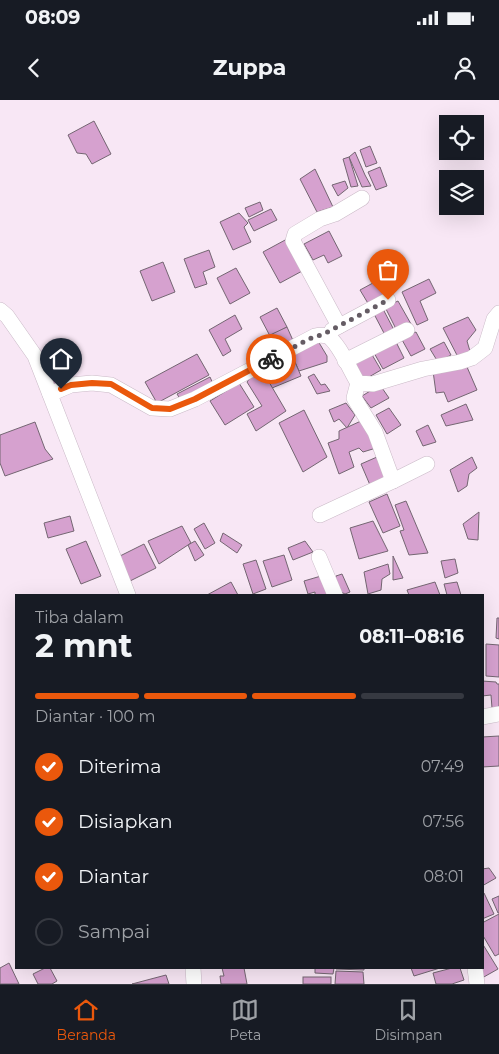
<!DOCTYPE html>
<html lang="id">
<head>
<meta charset="utf-8">
<style>
  body { margin:0; font-family:Montserrat,sans-serif; background:#20242c; color:#f1f3f6; height:100vh; display:flex; flex-direction:column; font-size:19px; white-space:nowrap }
  * { box-sizing:border-box; margin:0 }
  p { font-size:16px; color:#9ea1a6 }
  .icon { flex:none; width:28px; height:28px; fill:none; stroke:currentColor; stroke-width:2; stroke-linecap:round; stroke-linejoin:round }
  .map { position:relative; flex:1; overflow:hidden }
  .sheet { position:absolute; left:15px; top:494px; width:469px; height:375px; display:flex; flex-direction:column; background:#171b24; border-radius:0px; box-shadow:0 5px 20px #0002 }
  .sheet>* { flex:none }
  .fabs { position:absolute; left:439px; top:15px; display:grid; gap:10px }
  .fabs a { display:grid; place-items:center; width:45px; height:45px; border-radius:0px; background:#171b24; box-shadow:0 5px 20px #0002; font-size:25px }
  .pin { position:absolute; display:grid; place-items:center; width:42px; height:42px; color:#fff; margin:-51px -21px; border-radius:50% 50% 50% 0; rotate:-45deg; box-shadow:0 0 5px #0007 }
  .pin .icon { rotate:45deg }
  .courier { position:absolute; display:grid; place-items:center; width:50px; height:50px; margin:-25px; border:4px solid #ea580c; border-radius:50%; background:#fff; color:#222; box-shadow:0 1px 6px #0007 }
  .headline em { font-style:normal; font-weight:700 }
  .headline div { display:flex; flex-direction:column-reverse }
  .headline { display:flex; align-items:center; justify-content:space-between; height:85px; padding:0 20px }
  h1 { font-size:32px; font-weight:700; line-height:38px }
  .bar { display:grid; grid-template-columns:repeat(4,1fr); gap:8px 5px; align-content:center; height:60px; padding:0 20px }
  .bar i { height:6px; border-radius:4px; background:#363941 }
  .bar .selected { background:#ea580c }
  .bar p { grid-column:span 4 }
  ol { padding:0 20px; list-style:none }
  li { display:flex; align-items:center; gap:15px; height:55px }
  li p { margin-inline-start:auto }
  li .icon { padding:5px; border-radius:50%; background:#ea580c; color:#fff; stroke-width:4 }
  li:last-child { color:#9ea1a6 }
  li i { width:28px; height:28px; border:2px solid #363941; border-radius:50% }
  .status { display:flex; justify-content:space-between; align-items:center; height:35px; padding:0 25px; background:#171b24; direction:ltr }
  .status svg { height:14px; fill:currentColor }
  header { display:flex; justify-content:space-between; align-items:center; height:65px; padding:0 20px; background:#171b24; font-size:22px; font-weight:700 }
  .menu { display:flex; justify-content:space-around; align-items:center; height:70px; border-top:1px solid #363941; background:#171b24; font-size:14px; color:#9ea1a6 }
  .menu a { display:grid; justify-items:center; gap:2px }
  .menu .selected { color:#ea580c }
  .map>svg:first-child { display:block }
  .building { fill:#d6a1cf; stroke:#746672 }
  .lines { fill:none; stroke-linecap:round; stroke-linejoin:round }
  .minor-casing { stroke:#cabac7; stroke-width:16 }
  .minor { stroke:#fff; stroke-width:15 }
  .done { stroke:#655c64; stroke-width:5; stroke-dasharray:0 9 }
  .route { stroke:#ea580c; stroke-width:6 }
</style>
</head>
<body>
<div class="status"><b>08:09</b><svg viewBox="0 0 49 12"><path d="M0 12V9h3v3zM5 12V6h3v6zM10 12V3h3v9zM15 12V0h3v12zM26 1h20v11H26zM47 4h2v5h-2z"/></svg></div>
<header><svg class="icon" aria-label="back" viewBox="0 0 24 24"><path d="M15 5l-7 7 7 7"/></svg>Zuppa<svg class="icon" aria-label="person" viewBox="0 0 24 24"><circle cx="12" cy="8" r="4"/><path d="M4 21q1-7 8-7t8 7"/></svg></header>
<div class="map">
<svg width="499" height="884" viewBox="0 0 499 884">
  <rect width="100%" height="100%" fill="#f8e7f5"/>
  <g class="building">
    <path d="M94,21L111,54L92,64L86,54L77,53L68,35Z"/>
    <path d="M370,46L377,63L366,67L360,50Z"/>
    <path d="M355,52L365,75L371,86L362,87L349,57Z"/>
    <path d="M349,57L358,86L351,87L343,59Z"/>
    <path d="M380,67L387,86L376,90L368,72Z"/>
    <path d="M315,69L333,107L317,112L300,79Z"/>
    <path d="M345,81L348,88L338,96L332,85Z"/>
    <path d="M260,102L263,110L249,117L245,108Z"/>
    <path d="M271,109L277,120L254,131L248,120Z"/>
    <path d="M239,113L248,123L244,127L251,142L233,150L220,122Z"/>
    <path d="M329,131L342,156L328,163L324,155L313,160L304,144Z"/>
    <path d="M287,139L304,170L280,183L263,152Z"/>
    <path d="M209,150L215,167L203,172L207,184L195,188L184,159Z"/>
    <path d="M395,155L398,163L390,167L395,177L389,178L380,162Z"/>
    <path d="M163,162L175,192L152,201L140,171Z"/>
    <path d="M236,168L250,193L230,204L217,178Z"/>
    <path d="M384,177L392,193L369,205L360,190Z"/>
    <path d="M429,179L436,193L420,201L428,220L417,225L402,192Z"/>
    <path d="M398,201L411,224L397,231L385,207Z"/>
    <path d="M277,208L287,227L270,236L260,217Z"/>
    <path d="M383,209L394,230L385,235L374,214Z"/>
    <path d="M235,215L242,229L225,239L231,251L223,256L209,230Z"/>
    <path d="M468,217L476,230L467,241L472,258L460,261L443,228Z"/>
    <path d="M287,227L295,245L261,261L253,243Z"/>
    <path d="M416,232L425,249L411,256L401,238Z"/>
    <path d="M315,236L327,256V262L299,271L291,253Z"/>
    <path d="M395,240L404,258L383,269L373,251Z"/>
    <path d="M444,242L451,255L438,262L430,249Z"/>
    <path d="M291,253L301,276L272,288L263,272L276,266L278,259Z"/>
    <path d="M371,253L381,270L362,281L352,264Z"/>
    <path d="M197,254L209,275L157,303L145,282Z"/>
    <path d="M54,258L63,281L53,285L43,261Z"/>
    <path d="M467,267L477,290L448,302L444,292L436,293L433,271Z"/>
    <path d="M262,270L286,311L256,331L247,314L262,306L247,282L252,275Z"/>
    <path d="M314,274L321,285L325,284L330,291L317,294L308,277Z"/>
    <path d="M210,277L214,286L182,302L177,294Z"/>
    <path d="M239,283L254,307L225,325L210,301Z"/>
    <path d="M380,285L389,298L371,308L362,296Z"/>
    <path d="M346,303L355,315L347,328L339,319L334,322L329,310Z"/>
    <path d="M466,304L473,320L446,326L441,315Z"/>
    <path d="M389,308L401,325L387,334L376,315Z"/>
    <path d="M304,310L327,357L303,372L279,323Z"/>
    <path d="M361,321L376,348L363,352L359,348L349,352L354,367L339,374L328,343L339,339V331Z"/>
    <path d="M35,322L45,349L53,359L5,376L0,363V335Z"/>
    <path d="M428,325L436,342L423,346L416,331Z"/>
    <path d="M377,357L386,378L370,385L361,364Z"/>
    <path d="M472,357L477,368L469,374L467,386L458,392L450,370Z"/>
    <path d="M387,394L400,426L383,433L369,402Z"/>
    <path d="M406,401L428,453L409,455L400,431L404,430L395,405Z"/>
    <path d="M479,412L478,440L468,439L463,424Z"/>
    <path d="M70,416L74,431L48,438L44,423Z"/>
    <path d="M373,421L388,451L359,459L350,428Z"/>
    <path d="M204,423L215,443L205,449L194,429Z"/>
    <path d="M182,426L191,443L159,464L148,441Z"/>
    <path d="M223,433L242,445L237,453L220,441Z"/>
    <path d="M86,441L101,476L81,484L66,449Z"/>
    <path d="M195,441L204,455L195,461L188,445Z"/>
    <path d="M305,441L313,452L293,460L288,448Z"/>
    <path d="M144,444L156,468L130,481L118,457Z"/>
    <path d="M284,455L292,480L272,487L263,461Z"/>
    <path d="M393,456L403,478L393,480Z"/>
    <path d="M455,459L458,473L445,478L441,461Z"/>
    <path d="M256,460L266,489L253,494L243,464Z"/>
    <path d="M388,464L390,474L382,479L381,490L368,494L364,472Z"/>
    <path d="M342,474L350,492L345,494L333,488L336,476Z"/>
    <path d="M321,476L330,495H315V492L308,494L304,481Z"/>
    <path d="M231,482L238,495H207Z"/>
    <path d="M435,482L440,495H409L407,490Z"/>
    <path d="M457,482L461,495H447L444,484Z"/>
    <path d="M497,518H499V539L496,538Z"/>
    <path d="M486,544L499,545V577L486,576Z"/>
    <path d="M482,581L496,582L497,584H499V608H492L491,595L482,596Z"/>
    <path d="M499,636V666L482,667V637Z"/>
    <path d="M489,768L496,778L482,786V769Z"/>
    <path d="M484,793L494,814L482,819V794Z"/>
    <path d="M499,796V813H498L492,799Z"/>
    <path d="M499,814V854L495,856L482,834V823Z"/>
    <path d="M482,843L498,869L482,878L480,868H482Z"/>
    <path d="M9,863L19,884H0V868Z"/>
    <path d="M45,868H50L57,881L52,884H38L33,874Z"/>
    <path d="M222,868H244L247,884H221L220,876H224Z"/>
    <path d="M315,868H334L333,874L315,873Z"/>
    <path d="M336,868H364V870L336,869Z"/>
    <path d="M411,868H440L414,876Z"/>
    <path d="M452,868H460L464,880L452,884H436L433,873Z"/>
    <path d="M336,871L363,872L364,884H335Z"/>
    <path d="M166,875L169,884H132Z"/>
    <rect x="303" y="877" width="28" height="7"/>
  </g>
  <g class="lines">
    <g class="minor-casing">
      <g id="minor">
        <path d="M0,210L7,216L35,256L128,495"/>
        <path d="M339,226L293,141L295,134L320,119L335,114L362,98"/>
        <path d="M332,230L388,200"/>
        <path d="M345,261L407,230"/>
        <path d="M358,283L354,298L375,332L393,381L427,364"/>
        <path d="M50,294L71,285L92,283L111,285L152,308L170,309L195,299L315,236C319,235 323,235 327,236C338,241 351,272 358,283L373,284L423,269L460,262L472,258L485,248L494,219L499,213"/>
        <path d="M320,415L393,381"/>
        <path d="M319,457L335,495"/>
        <path d="M482,617L499,614"/>
        <path d="M193,868L194,884"/>
        <path d="M475,868L477,884"/>
      </g>
    </g>
    <use href="#minor" class="minor"/>
  </g>
  <g class="lines">
    <path class="done" d="M271,259L315,236L322,235L388,200"/>
    <path class="route" d="M61,289L71,285L92,283L111,284L152,308L170,309L195,299L271,259"/>
  </g>
</svg>
<div class="fabs">
<a><svg class="icon" aria-label="locate" viewBox="0 0 24 24"><circle cx="12" cy="12" r="6"/><path d="M12 2v4M12 18v4M2 12h4M18 12h4"/></svg></a>
<a><svg class="icon" aria-label="layers" viewBox="0 0 24 24"><path d="M12 4l9 5-9 5-9-5zM3 14l9 5 9-5"/></svg></a>
</div>
<div class="pin" style="left:388px;top:200px;background:#ea580c"><svg class="icon" aria-label="bag" viewBox="0 0 24 24"><path d="M5 8h14l-1 12H6zM9 8a3 3 0 0 1 6 0"/></svg></div>
<div class="pin" style="left:61px;top:289px;background:#1f2937"><svg class="icon" aria-label="home" viewBox="0 0 24 24"><path d="M3 11l9-7 9 7M6 9v11h12V9"/></svg></div>
<div class="courier" style="left:271px;top:259px"><svg class="icon" aria-label="bike" viewBox="0 0 24 24"><circle cx="6" cy="16" r="4"/><circle cx="18" cy="16" r="4"/><path d="M6 16l4-8h5l3 8M10 8l3 8H6M13 5h3"/></svg></div>
<section class="sheet">
<div class="headline"><div><h1>2 mnt</h1><p>Tiba dalam</p></div><em>08:11–08:16</em></div>
<div class="bar"><i class="selected"></i><i class="selected"></i><i class="selected"></i><i></i><p>Diantar · 100 m</p></div>
<ol>
<li><svg class="icon" aria-label="check" viewBox="0 0 24 24"><path d="M5 12l5 5 9-10"/></svg>Diterima<p>07:49</p></li>
<li><svg class="icon" aria-label="check" viewBox="0 0 24 24"><path d="M5 12l5 5 9-10"/></svg>Disiapkan<p>07:56</p></li>
<li><svg class="icon" aria-label="check" viewBox="0 0 24 24"><path d="M5 12l5 5 9-10"/></svg>Diantar<p>08:01</p></li>
<li><i></i>Sampai</li>
</ol>
</section>
</div>
<nav class="menu">
<a class="selected"><svg class="icon" aria-label="home" viewBox="0 0 24 24"><path d="M3 11l9-7 9 7M6 9v11h12V9"/></svg>Beranda</a>
<a><svg class="icon" aria-label="map" viewBox="0 0 24 24"><path d="M3 6l6-2 6 2 6-2v14l-6 2-6-2-6 2zM9 4v14M15 6v14"/></svg>Peta</a>
<a><svg class="icon" aria-label="saved" viewBox="0 0 24 24"><path d="M7 4h10v16l-5-4-5 4z"/></svg>Disimpan</a>
</nav>
</body>
</html>
